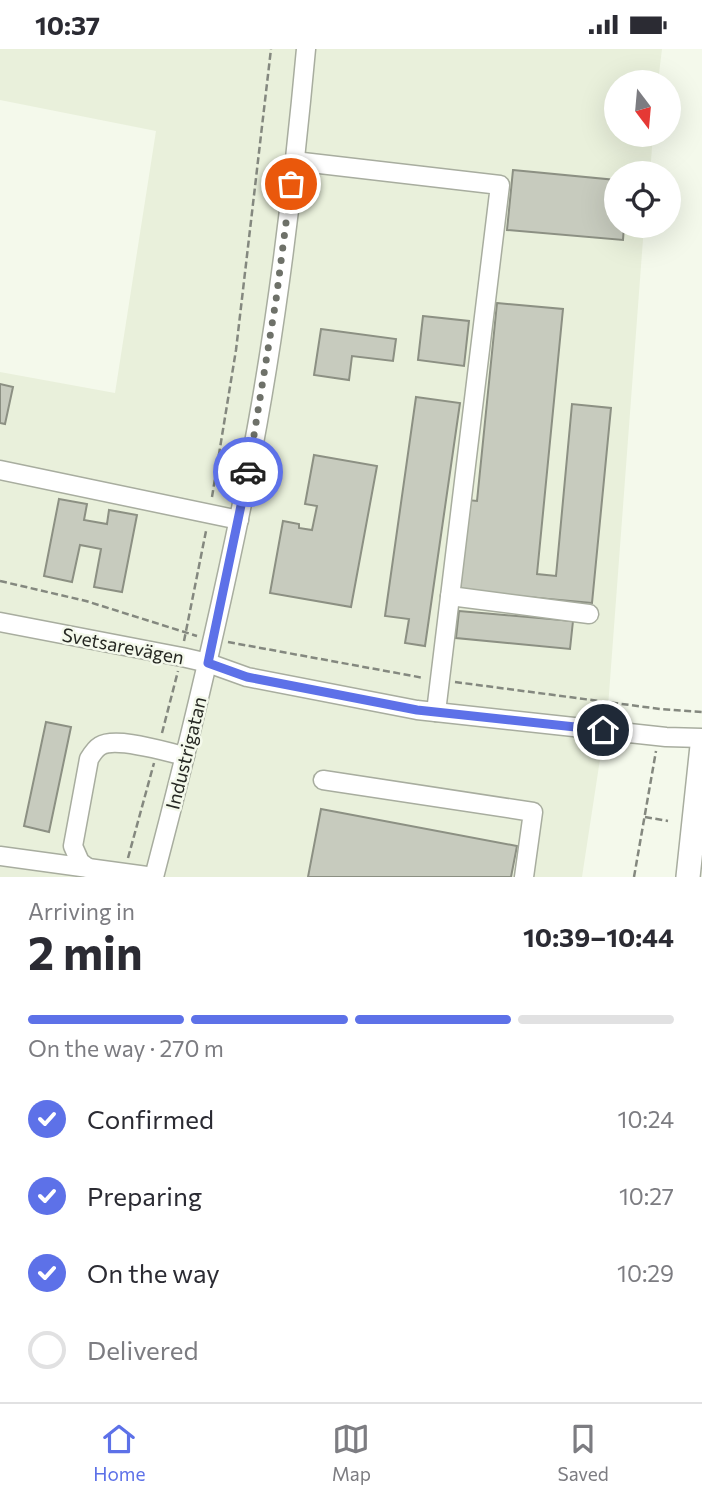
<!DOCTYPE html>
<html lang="en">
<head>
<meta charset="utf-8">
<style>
  body { margin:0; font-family:Commissioner,sans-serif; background:#f7f7f7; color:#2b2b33; height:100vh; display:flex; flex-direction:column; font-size:26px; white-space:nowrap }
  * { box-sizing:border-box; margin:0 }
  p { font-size:23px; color:#7c7c81 }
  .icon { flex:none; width:38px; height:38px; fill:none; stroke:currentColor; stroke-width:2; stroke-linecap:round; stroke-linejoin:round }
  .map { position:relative; height:828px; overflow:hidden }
  .details { display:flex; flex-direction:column; background:#fff; flex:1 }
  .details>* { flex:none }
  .needle { width:46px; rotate:164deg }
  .buttons { position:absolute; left:604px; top:21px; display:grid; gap:14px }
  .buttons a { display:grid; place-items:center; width:77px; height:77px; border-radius:50%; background:#fff; box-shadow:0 7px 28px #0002; font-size:35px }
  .pin { position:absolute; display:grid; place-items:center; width:60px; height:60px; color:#fff; margin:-30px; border:4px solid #fff; border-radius:50%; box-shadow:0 2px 7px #0007 }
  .courier { position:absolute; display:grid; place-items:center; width:70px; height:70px; margin:-35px; border:5px solid #5d71e8; border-radius:50%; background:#fff; color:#222; box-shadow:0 2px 9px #0007 }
  .summary em { font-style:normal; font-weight:700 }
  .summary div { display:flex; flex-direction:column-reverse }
  .summary { display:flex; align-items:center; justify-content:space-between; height:119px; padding:0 28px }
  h1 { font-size:46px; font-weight:700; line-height:52px }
  .bar { display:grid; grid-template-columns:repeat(4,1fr); gap:10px 7px; align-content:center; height:84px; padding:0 28px }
  .bar i { height:9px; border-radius:5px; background:#e1e1e2 }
  .bar .active { background:#5d71e8 }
  .bar p { grid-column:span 4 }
  ol { padding:0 28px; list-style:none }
  li { display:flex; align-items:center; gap:21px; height:77px }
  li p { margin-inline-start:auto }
  li .icon { padding:7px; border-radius:50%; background:#5d71e8; color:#fff; stroke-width:4 }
  li:last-child { color:#7c7c81 }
  li i { width:38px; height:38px; border:4px solid #e1e1e2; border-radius:50% }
  .status { display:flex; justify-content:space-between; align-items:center; height:49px; padding:0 35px; background:#fff; direction:ltr }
  .status svg { height:19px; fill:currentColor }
  .tab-bar { display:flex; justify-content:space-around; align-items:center; height:98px; border-top:2px solid #e1e1e2; background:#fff; font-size:19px; color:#7c7c81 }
  .tab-bar a { display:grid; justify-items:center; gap:4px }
  .tab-bar .active { color:#5d71e8 }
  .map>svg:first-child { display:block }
  .built { fill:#e9f0db }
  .building { fill:#c7cbbe; stroke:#8c9083; stroke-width:2 }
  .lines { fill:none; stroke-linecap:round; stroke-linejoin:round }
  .minor-casing { stroke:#a8ad9f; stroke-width:21 }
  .major-casing { stroke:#a8ad9f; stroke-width:26 }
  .path { stroke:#84887f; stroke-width:2.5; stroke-dasharray:7 3.5; stroke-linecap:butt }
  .minor { stroke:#fff; stroke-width:18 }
  .major { stroke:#fff; stroke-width:23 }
  .done { stroke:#6e7169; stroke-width:7; stroke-dasharray:0 12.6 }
  .route { stroke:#5d71e8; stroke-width:9 }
  .labels { text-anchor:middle; stroke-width:5; stroke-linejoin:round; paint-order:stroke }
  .street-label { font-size:19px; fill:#262823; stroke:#f4f9eb }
</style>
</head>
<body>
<div class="status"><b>10:37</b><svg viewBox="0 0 49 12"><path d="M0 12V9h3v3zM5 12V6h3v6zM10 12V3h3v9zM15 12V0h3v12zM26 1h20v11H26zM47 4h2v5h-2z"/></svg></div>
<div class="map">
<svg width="702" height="828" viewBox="0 0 702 828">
  <rect width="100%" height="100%" fill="#f4f9eb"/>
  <path class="built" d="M0,0H662L658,33H616V86H653L650,124H616V177H644L608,658L582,828H0V323L115,344L156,82L0,51Z"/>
  <g class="building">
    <path d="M513,121L616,131V177H624L623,191L507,181Z"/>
    <path d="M497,254L563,260L537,525L556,527L572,355L611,359L592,554L460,542L468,451L477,452Z"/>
    <path d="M423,267L469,272L464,317L418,311Z"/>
    <path d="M321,280L396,290L393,312L352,307L349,331L314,326Z"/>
    <path d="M0,335L13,338L5,375L0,374Z"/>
    <path d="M416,348L460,354L425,597L405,594L409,570L385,567Z"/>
    <path d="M314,406L377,417L351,558L270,544L283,472L299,475V479L312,481L317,457L305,455Z"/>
    <path d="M59,450L87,455L84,471L107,475L109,461L137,466L122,543L94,538L101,500L80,496L72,533L44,527Z"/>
    <path d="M459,562L573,572L570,600L456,589Z"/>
    <path d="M46,673L71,678L49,783L24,777Z"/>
    <path d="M321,760L517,797L511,828H308Z"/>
  </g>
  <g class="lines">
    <g class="minor-casing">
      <g id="minor">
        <path d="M294,112L500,136L436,663"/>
        <path d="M0,421L239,471"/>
        <path d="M450,547L589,565"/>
        <path d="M0,573L182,608L208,614L247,628L417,661L666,688L702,689"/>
        <path d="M323,731L533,763L524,828"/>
        <path d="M0,807L154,828"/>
        <path d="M88,819L80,813L73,797L89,710C92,705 95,700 100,697C116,687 166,703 185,707"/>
        <path d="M154,828C189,695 221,561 248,425C276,285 293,142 306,0"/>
      </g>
    </g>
    <g class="major-casing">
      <path id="major" d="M688,828L702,697"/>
    </g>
    <g class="path">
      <path d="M212,448L236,301L271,0"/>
      <path d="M0,532L86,552L197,587"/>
      <path d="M184,592L206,482"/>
      <path d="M228,593L424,629"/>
      <path d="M455,633L660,660L702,663"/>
      <path d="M162,684L178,622"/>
      <path d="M645,768L668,772"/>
      <path d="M128,809L154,714"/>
      <path d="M634,828L656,702"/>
    </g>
    <use href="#minor" class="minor"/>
    <use href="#major" class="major"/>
  </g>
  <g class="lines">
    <path class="done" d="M248,423L276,251L291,135"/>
    <path class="route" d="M248,423L208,614L247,628L417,661L603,681"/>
  </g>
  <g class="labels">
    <g class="street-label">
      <text transform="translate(123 597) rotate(11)" y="7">Svetsarevägen</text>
      <text transform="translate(186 704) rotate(-76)" y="7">Industrigatan</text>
    </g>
  </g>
</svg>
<div class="buttons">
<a><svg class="needle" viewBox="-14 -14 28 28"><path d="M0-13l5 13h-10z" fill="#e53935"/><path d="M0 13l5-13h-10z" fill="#7c7c81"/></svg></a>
<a><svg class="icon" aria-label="locate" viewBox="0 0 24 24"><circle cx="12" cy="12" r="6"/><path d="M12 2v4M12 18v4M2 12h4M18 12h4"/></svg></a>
</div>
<div class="pin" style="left:291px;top:135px;background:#ea580c"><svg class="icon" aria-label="bag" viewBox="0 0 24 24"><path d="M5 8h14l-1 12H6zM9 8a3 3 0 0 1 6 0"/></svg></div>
<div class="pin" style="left:603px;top:681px;background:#1f2937"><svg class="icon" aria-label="home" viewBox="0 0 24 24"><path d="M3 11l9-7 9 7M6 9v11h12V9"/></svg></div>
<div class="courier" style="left:248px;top:423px"><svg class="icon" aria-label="car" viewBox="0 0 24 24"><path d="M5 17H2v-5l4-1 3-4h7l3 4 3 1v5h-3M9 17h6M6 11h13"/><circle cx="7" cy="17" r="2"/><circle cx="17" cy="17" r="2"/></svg></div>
</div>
<section class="details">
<div class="summary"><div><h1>2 min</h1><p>Arriving in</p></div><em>10:39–10:44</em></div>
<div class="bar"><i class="active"></i><i class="active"></i><i class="active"></i><i></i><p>On the way · 270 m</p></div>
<ol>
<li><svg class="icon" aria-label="check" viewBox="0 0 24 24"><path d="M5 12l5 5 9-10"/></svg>Confirmed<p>10:24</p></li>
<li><svg class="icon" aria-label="check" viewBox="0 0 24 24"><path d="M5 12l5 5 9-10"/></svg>Preparing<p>10:27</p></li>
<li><svg class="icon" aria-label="check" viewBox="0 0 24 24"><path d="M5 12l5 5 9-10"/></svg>On the way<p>10:29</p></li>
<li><i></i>Delivered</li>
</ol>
</section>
<nav class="tab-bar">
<a class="active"><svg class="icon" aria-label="home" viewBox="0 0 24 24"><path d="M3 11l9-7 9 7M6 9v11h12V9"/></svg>Home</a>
<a><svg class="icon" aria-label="map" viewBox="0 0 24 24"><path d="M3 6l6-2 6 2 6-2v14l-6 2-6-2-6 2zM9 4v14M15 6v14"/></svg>Map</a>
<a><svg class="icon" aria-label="saved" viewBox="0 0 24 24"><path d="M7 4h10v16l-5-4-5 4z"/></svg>Saved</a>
</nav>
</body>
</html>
